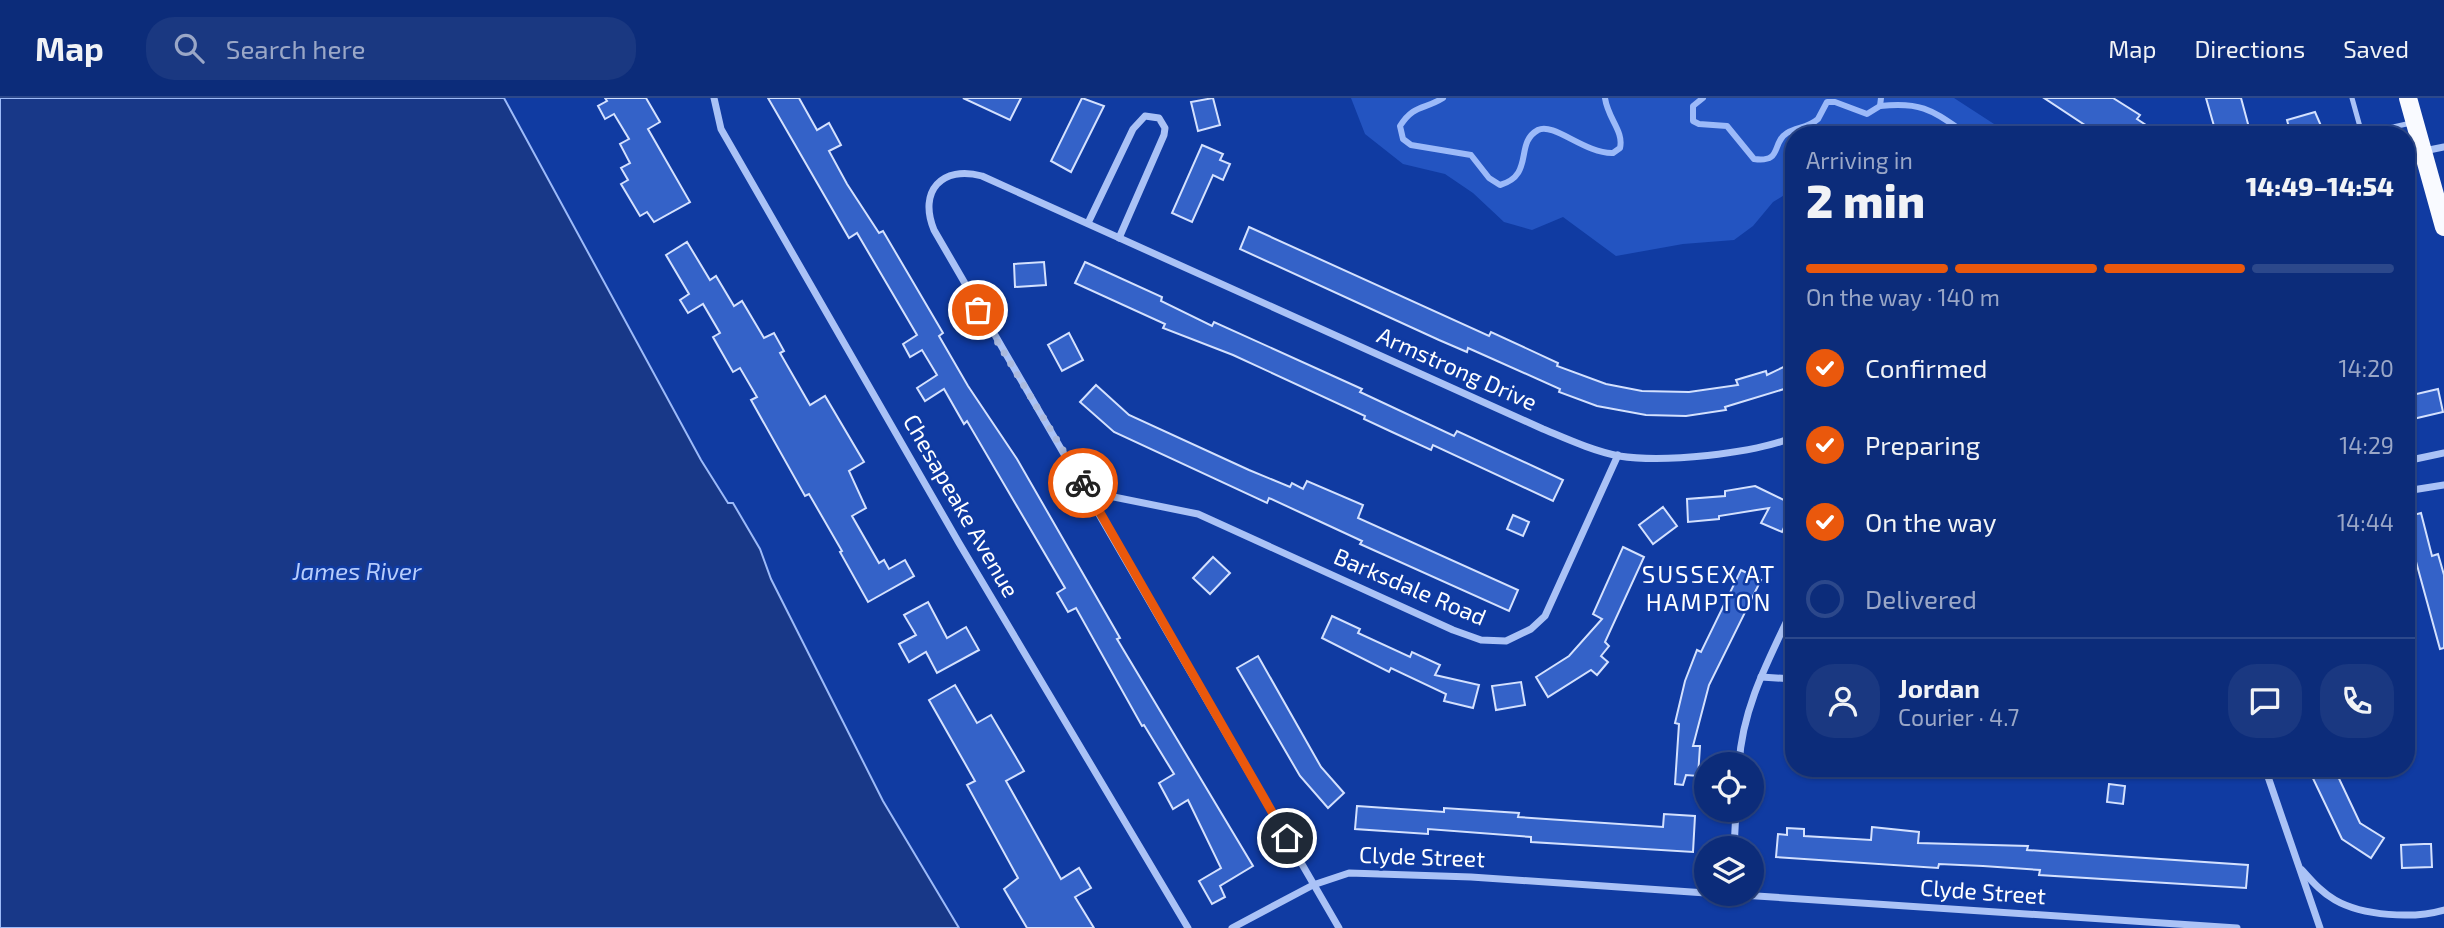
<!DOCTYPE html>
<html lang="en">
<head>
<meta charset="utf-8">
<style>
  body { margin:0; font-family:"Exo 2",sans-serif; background:#1a3881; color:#f1f3f6; height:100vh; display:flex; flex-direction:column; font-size:26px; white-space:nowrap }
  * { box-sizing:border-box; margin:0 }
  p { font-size:23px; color:#9aa7c7 }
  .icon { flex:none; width:38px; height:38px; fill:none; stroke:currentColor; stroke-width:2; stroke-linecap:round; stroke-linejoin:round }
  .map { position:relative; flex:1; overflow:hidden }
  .side { position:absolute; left:1785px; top:28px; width:630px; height:651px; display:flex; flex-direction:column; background:#0c2c7a; border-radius:28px; box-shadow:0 2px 5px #0004,0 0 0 2px #2c488b }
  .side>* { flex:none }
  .controls { position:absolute; left:1694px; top:654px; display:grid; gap:14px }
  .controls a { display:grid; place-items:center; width:70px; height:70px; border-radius:50%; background:#0c2c7a; box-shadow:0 2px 5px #0004,0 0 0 2px #2c488b; font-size:35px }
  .pin { position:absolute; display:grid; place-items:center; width:60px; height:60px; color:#fff; margin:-30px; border:4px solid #fff; border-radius:50%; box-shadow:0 2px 7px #0007 }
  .courier { position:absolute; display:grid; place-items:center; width:70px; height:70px; margin:-35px; border:5px solid #ea580c; border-radius:50%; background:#fff; color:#222; box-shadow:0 2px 9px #0007 }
  .headline em { font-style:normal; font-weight:800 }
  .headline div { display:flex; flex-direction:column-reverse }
  .headline { display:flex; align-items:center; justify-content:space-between; height:119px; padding:0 21px }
  h1 { font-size:46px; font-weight:800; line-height:52px }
  .bar { display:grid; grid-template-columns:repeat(4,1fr); gap:10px 7px; align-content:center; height:84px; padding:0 21px }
  .bar i { height:9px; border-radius:5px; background:#2c488b }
  .bar .current { background:#ea580c }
  .bar p { grid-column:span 4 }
  .line { display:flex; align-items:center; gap:18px; padding:0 21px; border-top:2px solid #2c488b }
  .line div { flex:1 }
  .round { display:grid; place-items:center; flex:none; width:74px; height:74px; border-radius:28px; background:#1a3881 }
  ol { padding:0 21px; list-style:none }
  li { display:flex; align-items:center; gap:21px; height:77px }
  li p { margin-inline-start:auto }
  li .icon { padding:7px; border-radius:50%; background:#ea580c; color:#fff; stroke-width:4 }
  li:last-child { color:#9aa7c7 }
  li i { width:38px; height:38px; border:4px solid #2c488b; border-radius:50% }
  header { display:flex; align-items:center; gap:42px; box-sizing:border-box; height:98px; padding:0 35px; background:#0c2c7a; border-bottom:2px solid #2c488b }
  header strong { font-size:33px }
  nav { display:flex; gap:38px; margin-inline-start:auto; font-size:24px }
  .search { width:490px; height:63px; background:#1a3881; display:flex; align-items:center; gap:18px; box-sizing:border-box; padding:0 24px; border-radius:28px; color:#9aa7c7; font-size:26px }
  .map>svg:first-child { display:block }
  .green { fill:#2354c1 }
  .water { fill:#183888; stroke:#9cbaf9; stroke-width:2 }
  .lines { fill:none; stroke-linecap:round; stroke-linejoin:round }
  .stream { stroke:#9cbaf9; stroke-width:6 }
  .building { fill:#3462c8; stroke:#d4e1fe; stroke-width:2 }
  .lane { stroke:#aac2f6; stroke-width:5 }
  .street { stroke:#aac2f6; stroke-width:7 }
  .primary { stroke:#f9faff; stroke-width:18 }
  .done { stroke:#abbade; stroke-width:7; stroke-dasharray:0 12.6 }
  .route { stroke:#ea580c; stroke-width:9 }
  .labels { text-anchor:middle; stroke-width:5; stroke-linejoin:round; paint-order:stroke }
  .street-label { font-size:23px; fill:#fff; stroke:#103ba2 }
  .water-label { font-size:24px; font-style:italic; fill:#b7cdfc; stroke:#103ba2 }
  .neighbourhood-label { font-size:24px; letter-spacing:2px; fill:#fff; stroke:#103ba2 }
</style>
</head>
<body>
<header>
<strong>Map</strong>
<div class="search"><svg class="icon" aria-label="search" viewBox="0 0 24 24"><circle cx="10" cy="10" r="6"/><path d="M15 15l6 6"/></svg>Search here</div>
<nav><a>Map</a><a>Directions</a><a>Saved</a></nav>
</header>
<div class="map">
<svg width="2444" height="830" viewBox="0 0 2444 830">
  <rect width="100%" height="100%" fill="#103ba2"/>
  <path class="green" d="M1351,0H1954L2011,37H1918L1909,33L1880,37H1794V91L1773,104L1753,128L1734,142L1683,146L1616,158L1563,119L1532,132L1504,124L1473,95L1445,76L1403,66L1365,36Z"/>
  <path class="water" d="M0,0H504L701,362L728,405H733L760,451L771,481L883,703L959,830H0Z"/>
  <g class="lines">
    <g class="stream">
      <path d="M1443,0C1424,12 1414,6 1400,28L1403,41L1411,47L1471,57L1489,80L1500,87C1535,77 1514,45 1538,32C1554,24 1585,56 1613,55L1620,50C1624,33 1608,21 1605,0"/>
      <path d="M1703,0L1693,8V23L1699,26L1727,28L1754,61C1783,65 1771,45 1787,35C1797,29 1808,30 1818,21L1827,4H1835L1867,16L1880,8L1881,0"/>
      <path d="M1880,8C1924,3 1934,14 1968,37"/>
    </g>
  </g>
  <g class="building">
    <path d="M605,0H646L660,24L648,31L690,104L654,124L647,114L640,118L621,86L628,82L621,70L630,65L620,46L629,41L614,16L605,21L598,8L607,3Z"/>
    <path d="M768,0H799L817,32L829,25L841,47L829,53L847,86L879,135L883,133L943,235L939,238L968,288L1017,361L1120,540L1117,541L1253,768L1220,788L1225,799L1212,806L1199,783L1221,770L1188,702L1173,711L1159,685L1174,676L1144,627L1142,628L1076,510L1068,514L1057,495L1065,490L967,323L964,326L944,291L925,303L917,290L937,277L922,252L910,259L903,246L917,237L857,135L849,140Z"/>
    <path d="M963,0H1021L1010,22Z"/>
    <path d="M1082,0L1104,8L1071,74L1051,63Z"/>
    <path d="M1213,0L1220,27L1198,33L1191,4Z"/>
    <path d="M2044,0H2113L2140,17L2137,21L2161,37H2100Z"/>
    <path d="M2206,0H2241L2251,37H2208L2214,28Z"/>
    <path d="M2315,14L2325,37H2291L2287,22Z"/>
    <path d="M1202,47L1223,56L1220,62L1230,66L1223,82L1213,77L1192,124L1172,115Z"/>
    <path d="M1249,129L1489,238L1491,234L1558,265L1557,268L1606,286L1642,293L1689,294L1738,287L1736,282L1766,273L1767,277L1794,264V288L1725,309L1726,312L1686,318L1646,317L1597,308L1559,294L1560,291L1468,250L1467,254L1439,242L1240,151Z"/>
    <path d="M687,144L710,182L716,178L734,208L742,203L764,240L774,235L784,253L780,255L810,307L825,298L864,364L849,373L866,410L852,418L879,465L884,462L889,471L905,462L914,478L868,504L840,454L842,453L809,396L805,398L751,302L757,299L740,270L733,274L713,239L720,235L703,206L688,215L680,202L689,196L666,157Z"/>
    <path d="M1044,164L1046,187L1015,189L1014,166Z"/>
    <path d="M1085,164L1162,199L1161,203L1212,228L1214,224L1362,291L1360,294L1454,338L1457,333L1563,382L1553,403L1433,347L1431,352L1392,334L1364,321L1365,318L1233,257L1163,230L1165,226L1075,185Z"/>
    <path d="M1069,235L1083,262L1062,273L1048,247Z"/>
    <path d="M1096,287L1129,317L1249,372L1290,389L1292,385L1303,391L1307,383L1363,407L1358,420L1518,492L1509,513L1360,446L1362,443L1308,418L1269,400L1267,405L1114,334L1080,304Z"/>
    <path d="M2438,291L2443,314L2413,321L2408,298Z"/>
    <path d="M1755,388L1794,407L1782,434L1761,425L1769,410L1719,418V421L1688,424L1687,401L1725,398V393Z"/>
    <path d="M1663,409L1677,428L1653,446L1639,427Z"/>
    <path d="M2421,415L2432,458L2438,456L2444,477V550L2440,551L2412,449L2406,451V419Z"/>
    <path d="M1513,417L1529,424L1523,438L1507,431Z"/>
    <path d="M1623,449L1644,459L1605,544L1609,548L1601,558L1608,564L1597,577L1591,572L1548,599L1536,579L1569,558L1602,521L1593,516Z"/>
    <path d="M1213,459L1230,475L1210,496L1193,480Z"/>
    <path d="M1741,472L1761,482L1709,587L1693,648H1700L1698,678L1686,677L1683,687L1675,686L1679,626L1675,625L1685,583L1697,552L1701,554Z"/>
    <path d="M928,504L947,540L966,529L979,552L937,575L926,554L909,564L899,546L916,537L904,517Z"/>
    <path d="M1332,518L1360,531L1358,535L1410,559L1412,554L1440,567L1435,577L1479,587L1473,610L1444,603L1446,596L1391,570L1389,574L1322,540Z"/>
    <path d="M1258,558L1321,669L1344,695L1328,710L1300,678L1237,570Z"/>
    <path d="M1521,584L1525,607L1496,612L1492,588Z"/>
    <path d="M955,587L977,625L991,617L1024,673L1006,683L1061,781L1079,770L1091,790L1075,799L1094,830H1027L1004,791L1018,780L967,687L975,683L929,602Z"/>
    <path d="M2308,670H2334L2360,725L2384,740L2371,760L2342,741Z"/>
    <path d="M2109,686L2125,688L2123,706L2107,704Z"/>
    <path d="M1357,708L1444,714V710L1519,715L1518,719L1663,729L1664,716L1695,718L1693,754L1531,744V739L1428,731V736L1355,731Z"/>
    <path d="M1872,729L1919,734L1918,745L2028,748L2027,752L2248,767L2246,790L2039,777L2040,772L1983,768L1939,766L1938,770L1776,759L1778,736L1787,737V730L1804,731V738L1871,742Z"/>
    <path d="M2424,746H2431L2432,769L2402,770L2401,747Z"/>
  </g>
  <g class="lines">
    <path class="lane" d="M2352,0L2362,36L2411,25"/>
    <g class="street">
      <path d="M714,0L721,31L959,445L1188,830"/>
      <path d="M2424,53L2444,49"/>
      <path d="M1088,125L1133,31L1145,18L1159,20L1165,30L1164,37L1119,140"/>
      <path d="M2406,363L2444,355"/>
      <path d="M2406,393L2444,387"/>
      <path d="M1089,394L1198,416L1453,532L1481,542L1506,543L1531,531L1545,518L1618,357"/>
      <path d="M1761,579L1794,581"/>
      <path d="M1739,667C1742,609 1770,559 1794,508"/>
      <path d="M2265,670L2320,830"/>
      <path d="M1734,751L1736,712"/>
      <path d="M2302,772C2312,783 2321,794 2335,802C2363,818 2413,821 2444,812"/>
      <path d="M1726,796L2237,830"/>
      <path d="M1232,830L1313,787L1349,775L1471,779L1706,795"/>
      <path d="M1339,830L934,132C918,93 942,67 982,78L1543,331C1567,341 1593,353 1619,358C1664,365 1752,356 1794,339"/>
    </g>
    <path class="primary" d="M2408,0L2444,129"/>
  </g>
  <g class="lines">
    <path class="done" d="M978,212L1083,385"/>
    <path class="route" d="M1083,385L1287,740"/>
  </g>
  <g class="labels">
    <g class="street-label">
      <text transform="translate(1457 271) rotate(24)" y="8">Armstrong Drive</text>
      <text transform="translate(961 408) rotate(60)" y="8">Chesapeake Avenue</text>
      <text transform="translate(1410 489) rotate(23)" y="8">Barksdale Road</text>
      <text transform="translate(1422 759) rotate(2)" y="8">Clyde Street</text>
      <text transform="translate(1983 794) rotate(4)" y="8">Clyde Street</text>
    </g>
    <g class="water-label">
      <text x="357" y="482">James River</text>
    </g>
    <g class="neighbourhood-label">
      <text x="1709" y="485">SUSSEX AT<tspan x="1709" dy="28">HAMPTON</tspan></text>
    </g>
  </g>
</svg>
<div class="controls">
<a><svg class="icon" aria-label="locate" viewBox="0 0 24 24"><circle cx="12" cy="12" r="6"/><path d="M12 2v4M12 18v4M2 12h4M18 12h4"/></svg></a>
<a><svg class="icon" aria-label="layers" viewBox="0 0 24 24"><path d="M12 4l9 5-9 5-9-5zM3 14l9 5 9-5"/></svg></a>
</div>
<div class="pin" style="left:978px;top:212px;background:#ea580c"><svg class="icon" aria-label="bag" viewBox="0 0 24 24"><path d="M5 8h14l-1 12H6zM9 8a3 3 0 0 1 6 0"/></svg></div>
<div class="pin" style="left:1287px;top:740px;background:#1f2937"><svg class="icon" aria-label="home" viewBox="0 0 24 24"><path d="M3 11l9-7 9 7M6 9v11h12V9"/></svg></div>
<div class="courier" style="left:1083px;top:385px"><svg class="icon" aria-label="bike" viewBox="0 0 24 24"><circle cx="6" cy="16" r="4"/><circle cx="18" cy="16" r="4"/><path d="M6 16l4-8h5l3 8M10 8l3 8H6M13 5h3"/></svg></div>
<section class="side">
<div class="headline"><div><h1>2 min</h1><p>Arriving in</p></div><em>14:49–14:54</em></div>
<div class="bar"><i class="current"></i><i class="current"></i><i class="current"></i><i></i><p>On the way · 140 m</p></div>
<ol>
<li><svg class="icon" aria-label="check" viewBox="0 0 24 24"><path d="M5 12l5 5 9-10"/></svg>Confirmed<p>14:20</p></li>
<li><svg class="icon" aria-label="check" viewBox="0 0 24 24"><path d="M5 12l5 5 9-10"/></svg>Preparing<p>14:29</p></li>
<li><svg class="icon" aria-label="check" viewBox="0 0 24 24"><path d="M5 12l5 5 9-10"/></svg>On the way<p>14:44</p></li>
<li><i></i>Delivered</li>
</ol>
<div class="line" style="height:126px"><a class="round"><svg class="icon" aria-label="person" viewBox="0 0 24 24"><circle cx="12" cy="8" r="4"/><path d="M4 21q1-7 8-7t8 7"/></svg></a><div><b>Jordan</b><p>Courier · 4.7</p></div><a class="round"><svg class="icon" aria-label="chat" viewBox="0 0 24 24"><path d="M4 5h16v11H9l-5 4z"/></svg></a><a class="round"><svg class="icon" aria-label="phone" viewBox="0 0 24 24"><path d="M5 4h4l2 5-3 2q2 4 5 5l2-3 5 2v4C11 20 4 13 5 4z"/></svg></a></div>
</section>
</div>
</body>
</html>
